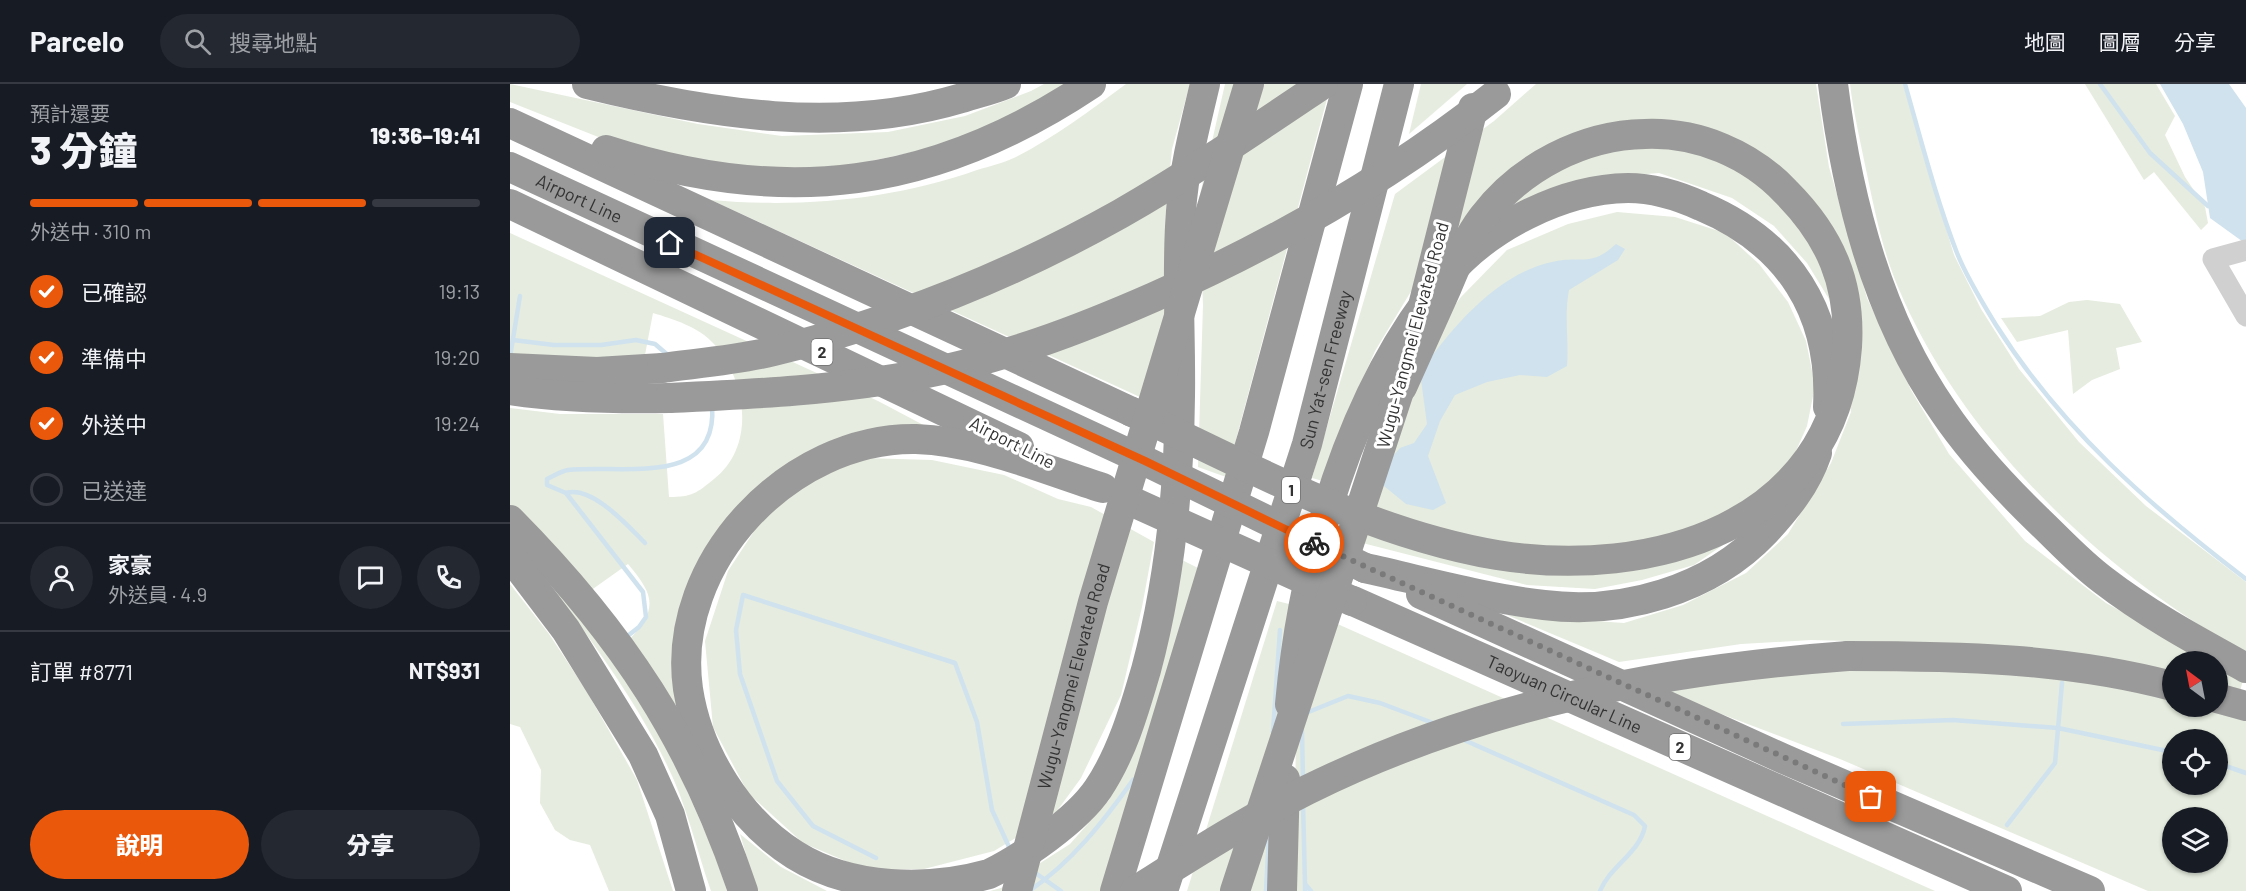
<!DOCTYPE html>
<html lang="zh-TW">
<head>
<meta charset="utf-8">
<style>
  body { margin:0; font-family:Barlow,"Noto Sans TC",sans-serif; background:#242831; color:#f1f3f6; height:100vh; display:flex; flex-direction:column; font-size:22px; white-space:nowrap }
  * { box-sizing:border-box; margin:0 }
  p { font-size:20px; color:#9ea1a6 }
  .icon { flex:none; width:33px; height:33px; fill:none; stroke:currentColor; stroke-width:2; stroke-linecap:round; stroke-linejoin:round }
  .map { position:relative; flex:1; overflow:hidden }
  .panel { display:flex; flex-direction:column; background:#171b24; width:510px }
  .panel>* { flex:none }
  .needle { width:39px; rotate:328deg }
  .controls { position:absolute; left:1652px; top:567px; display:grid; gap:12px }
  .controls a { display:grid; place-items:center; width:66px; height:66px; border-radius:50%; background:#171b24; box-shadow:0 2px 4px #0004; font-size:30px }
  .pin { position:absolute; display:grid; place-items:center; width:51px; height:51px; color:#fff; margin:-26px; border-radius:12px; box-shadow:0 3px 9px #0006 }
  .courier { position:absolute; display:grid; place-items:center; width:60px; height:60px; margin:-30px; border:4px solid #ea580c; border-radius:50%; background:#fff; color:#222; box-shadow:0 2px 8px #0007 }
  .summary em { font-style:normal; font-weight:800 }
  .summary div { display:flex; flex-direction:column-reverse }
  .summary { display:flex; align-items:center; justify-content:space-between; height:102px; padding:0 30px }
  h1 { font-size:39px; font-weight:800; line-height:45px }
  .bar { display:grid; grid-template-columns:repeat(4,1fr); gap:9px 6px; align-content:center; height:72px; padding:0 30px }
  .bar i { height:8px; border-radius:4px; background:#363941 }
  .bar .active { background:#ea580c }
  .bar p { grid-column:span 4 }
  .line { display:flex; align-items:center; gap:15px; padding:0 30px; border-top:2px solid #363941 }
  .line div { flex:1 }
  .round { display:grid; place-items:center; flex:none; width:63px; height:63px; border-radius:32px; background:#242831 }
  ol { padding:0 30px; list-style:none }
  li { display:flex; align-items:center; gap:18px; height:66px }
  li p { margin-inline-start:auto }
  li .icon { padding:6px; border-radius:50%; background:#ea580c; color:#fff; stroke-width:4 }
  li:last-child { color:#9ea1a6 }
  li i { width:33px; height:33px; border:3px solid #363941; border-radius:50% }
  .primary-button { display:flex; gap:12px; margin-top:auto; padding:12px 30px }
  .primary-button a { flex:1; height:69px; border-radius:36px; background:#ea580c; color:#fff; font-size:24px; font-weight:800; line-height:69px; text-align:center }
  .primary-button a+a { background:#242831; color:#f1f3f6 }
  header { display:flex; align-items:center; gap:36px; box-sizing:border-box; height:84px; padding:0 30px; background:#171b24; border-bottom:2px solid #363941 }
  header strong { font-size:28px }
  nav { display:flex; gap:33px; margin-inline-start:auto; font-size:21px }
  .search { width:420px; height:54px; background:#242831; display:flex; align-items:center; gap:15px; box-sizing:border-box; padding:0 21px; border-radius:33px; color:#9ea1a6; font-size:22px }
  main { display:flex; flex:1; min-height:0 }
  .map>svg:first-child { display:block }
  .green { fill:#e6ecdf; fill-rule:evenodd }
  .water { fill:#cfe2ee }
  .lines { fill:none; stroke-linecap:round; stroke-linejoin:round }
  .stream { stroke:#cfe2ee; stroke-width:4.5 }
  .minor { stroke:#d0d0d0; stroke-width:21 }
  .highway { stroke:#9a9a9a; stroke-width:30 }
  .highway-bridge { stroke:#9a9a9a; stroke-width:30 }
  .done { stroke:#7a7a7a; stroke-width:6; stroke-dasharray:0 10.8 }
  .route { stroke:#ea580c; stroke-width:8 }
  .labels { text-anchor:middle; stroke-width:6; stroke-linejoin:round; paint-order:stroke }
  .shield { fill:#fff; stroke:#707070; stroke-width:1.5 }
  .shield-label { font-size:16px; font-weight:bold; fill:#333 }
  .street-label { font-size:18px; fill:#333; stroke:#fff }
</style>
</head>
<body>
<header>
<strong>Parcelo</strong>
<div class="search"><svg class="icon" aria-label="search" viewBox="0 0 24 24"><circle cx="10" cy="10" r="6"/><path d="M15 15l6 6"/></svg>搜尋地點</div>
<nav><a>地圖</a><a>圖層</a><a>分享</a></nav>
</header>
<main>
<section class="panel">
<div class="summary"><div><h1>3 分鐘</h1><p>預計還要</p></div><em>19:36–19:41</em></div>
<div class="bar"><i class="active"></i><i class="active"></i><i class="active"></i><i></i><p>外送中 · 310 m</p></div>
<ol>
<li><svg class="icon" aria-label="check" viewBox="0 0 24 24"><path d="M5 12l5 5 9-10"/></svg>已確認<p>19:13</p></li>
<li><svg class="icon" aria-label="check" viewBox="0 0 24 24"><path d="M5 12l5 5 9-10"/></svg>準備中<p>19:20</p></li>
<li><svg class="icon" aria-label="check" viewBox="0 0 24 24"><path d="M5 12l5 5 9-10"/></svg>外送中<p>19:24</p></li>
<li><i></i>已送達</li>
</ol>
<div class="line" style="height:108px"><a class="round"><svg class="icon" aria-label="person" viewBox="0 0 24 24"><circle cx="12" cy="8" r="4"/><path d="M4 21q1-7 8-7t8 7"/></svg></a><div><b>家豪</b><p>外送員 · 4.9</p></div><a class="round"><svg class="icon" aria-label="chat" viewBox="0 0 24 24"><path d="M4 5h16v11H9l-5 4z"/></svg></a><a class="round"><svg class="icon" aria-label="phone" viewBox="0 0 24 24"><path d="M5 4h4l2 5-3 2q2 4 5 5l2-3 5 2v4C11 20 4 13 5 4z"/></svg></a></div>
<div class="line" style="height:78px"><div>訂單 #8771</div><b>NT$931</b></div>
<div class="primary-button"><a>說明</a><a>分享</a></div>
</section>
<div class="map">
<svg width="1736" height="807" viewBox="0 0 1736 807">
  <rect width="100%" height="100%" fill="#fff"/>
  <g class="green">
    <path d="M0,0L188,40L272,52L378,48L455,32L521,7L534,0H555L517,24L431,62L338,82L250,85L111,62L0,18Z"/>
    <path d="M616,0H680L662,65L655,137L656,325L201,116C291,124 382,116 467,86C480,82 494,79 506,73C545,53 581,26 616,0Z"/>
    <path d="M715,0H821L716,393L688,383L693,221L689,115Z"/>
    <path d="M911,0H957L899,50Z"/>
    <path d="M1026,0H1306L1319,83L1357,214L1401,306L1439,370L1515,457L1596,519L1701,577L1662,578V592L1452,560L1301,556L1231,560L1109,578L997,531L1114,539L1173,521L1236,489L1278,450L1321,379L1341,328L1327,239L1319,215L1297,179L1264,142L1222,114L1149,89L1085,94L939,169L900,209L865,267L837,332L813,397L802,394L885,110L984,37Z"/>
    <path d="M1340,0H1393L1444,171L1471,225L1509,285L1569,358L1636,422L1736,498V569C1594,490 1451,355 1388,203C1371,163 1363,118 1354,76C1349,51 1343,25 1340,0Z"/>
    <path d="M1575,0H1646L1665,32L1655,51L1675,93L1695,123L1698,139L1691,146L1644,88L1634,96Z"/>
    <path d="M1107,128L1165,133L1215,149L1249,180L1278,218L1296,257L1305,302L1297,342L1282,376L1242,441L1184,481L1132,496L1085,505L1017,501L829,453L876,311L951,213L997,166L1058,140Z"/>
    <path d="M0,149L368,317L421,345L251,402L204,450L177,505L187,669L119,556C148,525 145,512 118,480L80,507L0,421V324L50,330H153L159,413C182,413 187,409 204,395C246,362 237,297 204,260C189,243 163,235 143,229L134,276H0Z"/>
    <path d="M1577,216L1610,220L1632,258L1606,264L1610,285L1582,296L1563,310L1558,246L1507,258L1491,234L1530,232L1559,218Z"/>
    <path d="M354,374L422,376L494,391L548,415L581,423L644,458L632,523L611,611L571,694L544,731L484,767L414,785L357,786L293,759L238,709L203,643L195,557L218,487L254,432L302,395Z"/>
    <path d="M670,475L688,484L591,807H480L491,804L560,760L599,716L625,663Z"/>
    <path d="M26,483L69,524L151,648L204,768L217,807H201C187,767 176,719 157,681C123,610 73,545 26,483Z"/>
    <path d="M0,500L39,550L76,606L127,696L163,807H99L80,761L60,756L45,746L30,719L31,686L10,643L0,640Z"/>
    <path d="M767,517L783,521L766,807H677Z"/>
    <path d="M803,529L1425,807H784L786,646Z"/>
    <path d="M1707,581L1733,595L1730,608L1707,603Z"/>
    <path d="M1430,582L1597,599L1662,612V622H1707L1736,633V807H1638L1330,675L1148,606L1284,586ZM1662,656H1707V700H1662ZM1662,734H1707V778H1662Z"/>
    <path d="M230,750L271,783L317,807H247Z"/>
  </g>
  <g class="water">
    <path d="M1650,0H1719L1736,24V160L1700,134L1693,88L1673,40Z"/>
    <path d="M1106,160L1115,165L1108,176L1059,206C1054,231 1059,257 1057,282L1037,293L1010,291L977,298L945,311L930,337L918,372L936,419L923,426L896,420L874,402L875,381L890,364L904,359L917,340L910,288C942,244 986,190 1042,178C1072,171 1080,184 1106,160Z"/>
  </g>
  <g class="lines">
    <g class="stream">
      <path d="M1395,0C1411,56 1426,115 1447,169C1457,194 1472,218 1486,241C1551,344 1640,422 1736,495"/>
      <path d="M1590,0L1640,69L1698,122"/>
      <path d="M3,256L44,261H91L126,256L145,260L159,272"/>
      <path d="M0,273L10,212"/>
      <path d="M56,409L37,401V395C44,392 51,387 58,386C111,380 209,405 202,321"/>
      <path d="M115,554L129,543L136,533L133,508L56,409C82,401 118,442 135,459"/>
      <path d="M796,629L838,612L870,619L923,639"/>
      <path d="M1333,640L1443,636L1548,644L1662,668"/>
      <path d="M792,647L793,696"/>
      <path d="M763,648L770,546"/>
      <path d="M954,656L1124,731L1135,742C1130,769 1100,782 1090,807"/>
      <path d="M1707,679L1736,689"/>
      <path d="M793,719L795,800"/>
      <path d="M1497,741L1545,679L1552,599"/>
      <path d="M366,774L303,742L267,697L230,590L226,546L233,511L445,579L467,638L482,726L500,765"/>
      <path d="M524,788L551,807"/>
      <path d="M519,807C562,778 593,738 623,696"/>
      <path d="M756,807L759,750"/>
      <path d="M795,807V800L801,807"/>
    </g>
    <path class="minor" d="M1736,166L1703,175L1736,232"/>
    <g class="highway">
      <path d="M77,0C199,30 329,51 452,14C467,9 482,6 496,0"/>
      <path d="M1323,0C1337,113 1368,234 1434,328C1461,368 1495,404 1529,437C1550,457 1570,479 1593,496C1637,530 1687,557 1736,584"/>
      <path d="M0,39L622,328"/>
      <path d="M96,66C275,124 424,105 581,0"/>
      <path id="s1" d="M0,83L635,377"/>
      <path d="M0,120L509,363"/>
      <path d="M0,284L87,288L152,284"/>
      <path d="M0,306C53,314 105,315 159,314"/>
      <path d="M593,404C533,385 469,357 406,355C280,353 160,478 178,605C188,670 229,736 285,771C341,806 418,807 479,790C512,774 567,736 588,705C612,669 624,627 636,586C660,497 669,404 670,312C671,250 666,188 671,127C674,84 685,42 695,0"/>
      <path d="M0,436C112,549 182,655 233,807"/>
      <path d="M0,472L56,546L133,671L160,731L181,807"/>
      <path d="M855,484C914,497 974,514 1034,521C1112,531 1200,506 1255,448C1277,424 1296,401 1307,369"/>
      <path d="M911,510L1274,675L1580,807"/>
      <path id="s2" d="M843,517L1497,807"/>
      <path d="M1338,572C1447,572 1556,574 1662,602"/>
      <path d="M1707,614L1736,622"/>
      <path d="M780,620C793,476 840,308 934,195C976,144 1051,105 1118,104C1142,104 1169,112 1191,122C1279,159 1323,228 1318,323"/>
      <path id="s3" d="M655,801L797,360L889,0"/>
      <path d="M605,807L744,348L838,0"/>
      <path d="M772,807L775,695"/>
    </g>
    <g class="highway-bridge">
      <path d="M913,222L963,24"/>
      <path d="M152,284C189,279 228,276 264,267C384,238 503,190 610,130C680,90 746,45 813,0"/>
      <path d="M159,314C244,310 329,306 412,290C492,275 569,246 644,213C766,159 881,93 986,10"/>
      <path d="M622,328C740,383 857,449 987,471C1141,496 1324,443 1337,263C1341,200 1320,152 1276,108C1240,70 1188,48 1135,50C1073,51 1011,83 973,133C957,154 947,179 937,203C922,236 907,270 892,303"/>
      <path d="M635,377L855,484"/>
      <path d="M623,418L842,517"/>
      <path id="s4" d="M507,807L583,518L739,0"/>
      <path d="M625,807C681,772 737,736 797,706C969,621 1148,586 1338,572"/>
      <path d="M725,807L896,286"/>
    </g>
  </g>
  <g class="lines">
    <path class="done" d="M804,459L1361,713"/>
    <path class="route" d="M160,159L635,377L804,459"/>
  </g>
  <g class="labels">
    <g class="shield">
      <rect x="301.5" y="255" width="21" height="26" rx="4.5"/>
      <rect x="772" y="393" width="18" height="26" rx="4.5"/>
      <rect x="1159.5" y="650" width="21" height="26" rx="4.5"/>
    </g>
    <g class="shield-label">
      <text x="312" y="274">2</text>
      <text x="781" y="412">1</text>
      <text x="1170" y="669">2</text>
    </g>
    <g class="street-label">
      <text dy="6" stroke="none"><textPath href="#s1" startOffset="76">Airport Line</textPath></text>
      <text transform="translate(903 251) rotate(-75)" y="6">Wugu-Yangmei Elevated Road</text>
      <text dy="6" stroke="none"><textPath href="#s3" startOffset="540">Sun Yat-sen Freeway</textPath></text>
      <text transform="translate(502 359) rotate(27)" y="6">Airport Line</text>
      <text dy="6" stroke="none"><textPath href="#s4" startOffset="222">Wugu-Yangmei Elevated Road</textPath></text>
      <text dy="6" stroke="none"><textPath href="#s2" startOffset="231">Taoyuan Circular Line</textPath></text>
    </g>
  </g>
</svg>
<div class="controls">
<a><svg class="needle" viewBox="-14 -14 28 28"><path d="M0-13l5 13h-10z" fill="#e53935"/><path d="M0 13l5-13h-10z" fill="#9ea1a6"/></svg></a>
<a><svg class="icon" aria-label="locate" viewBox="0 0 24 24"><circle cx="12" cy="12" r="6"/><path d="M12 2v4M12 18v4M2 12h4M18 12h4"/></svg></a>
<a><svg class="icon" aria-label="layers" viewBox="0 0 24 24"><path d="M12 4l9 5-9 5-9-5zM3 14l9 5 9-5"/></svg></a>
</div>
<div class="pin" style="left:1361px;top:713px;background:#ea580c"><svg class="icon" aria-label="bag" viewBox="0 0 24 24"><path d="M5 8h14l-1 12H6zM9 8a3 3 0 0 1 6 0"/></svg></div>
<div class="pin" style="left:160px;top:159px;background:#1f2937"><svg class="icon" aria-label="home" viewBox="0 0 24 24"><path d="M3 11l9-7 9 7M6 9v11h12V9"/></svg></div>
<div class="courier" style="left:804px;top:459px"><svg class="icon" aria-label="bike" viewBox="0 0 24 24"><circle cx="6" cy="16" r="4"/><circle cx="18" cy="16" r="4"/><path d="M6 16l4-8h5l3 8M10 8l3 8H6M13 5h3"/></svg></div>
</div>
</main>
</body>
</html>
